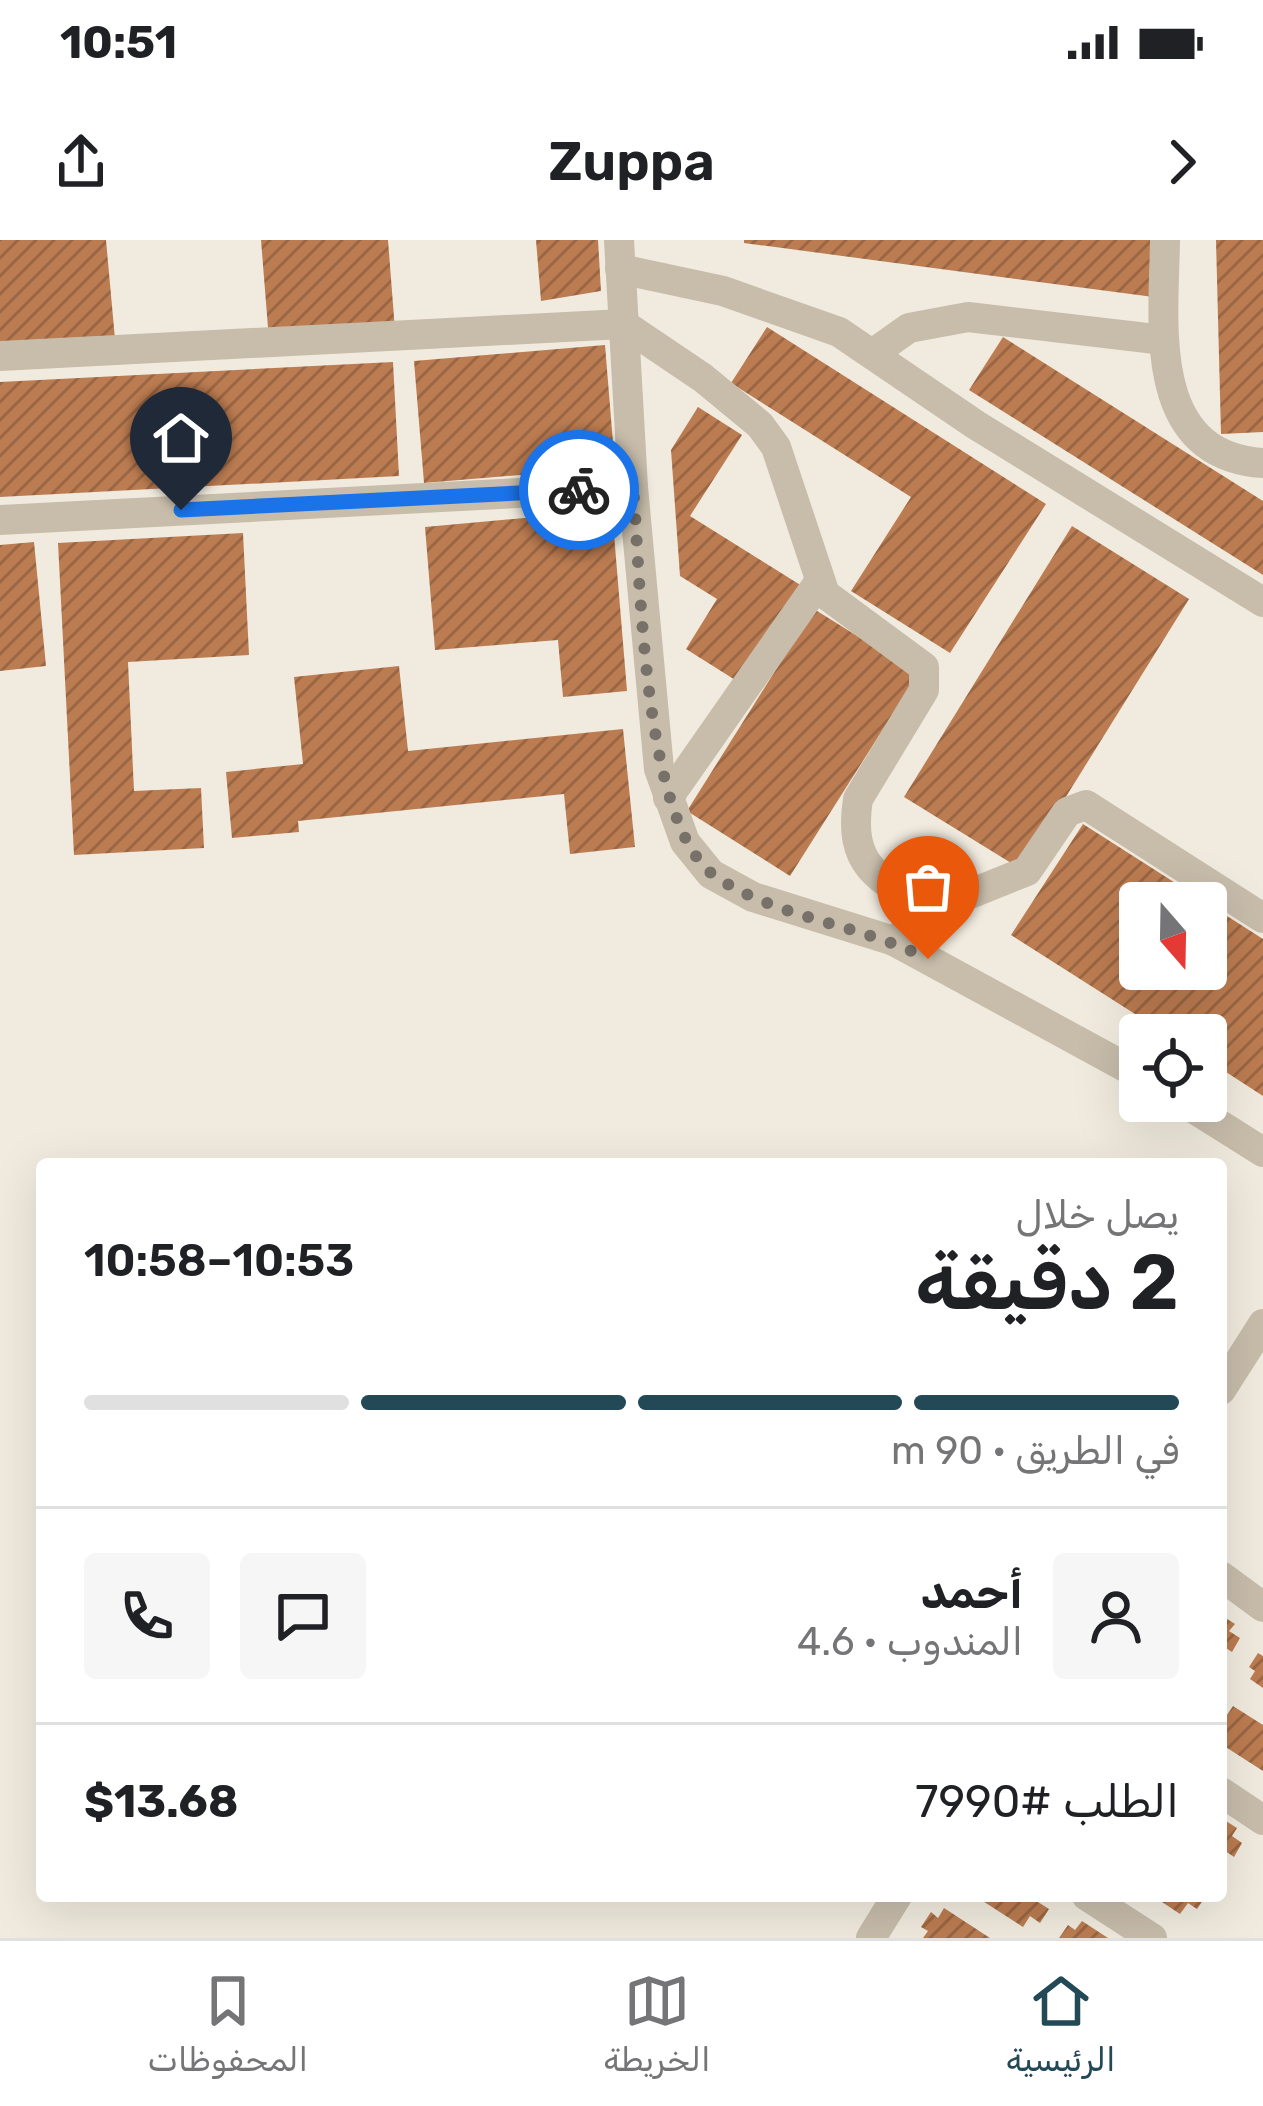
<!DOCTYPE html>
<html lang="ar">
<head>
<meta charset="utf-8">
<style>
  body { margin:0; font-family:Rubik,Cairo,sans-serif; background:#f6f6f6; color:#202124; direction:rtl; height:100vh; display:flex; flex-direction:column; font-size:45px; white-space:nowrap }
  * { box-sizing:border-box; margin:0 }
  p { font-size:39px; color:#757577 }
  .icon { flex:none; width:66px; height:66px; fill:none; stroke:currentColor; stroke-width:2; stroke-linecap:round; stroke-linejoin:round }
  .map { position:relative; flex:1; overflow:hidden; direction:ltr }
  .sheet { position:absolute; left:36px; top:918px; width:1191px; height:744px; display:flex; flex-direction:column; background:#fff; border-radius:12px; box-shadow:0 12px 48px #0002; direction:rtl }
  .sheet>* { flex:none }
  .needle { width:78px; rotate:160deg }
  .controls { position:absolute; left:1119px; top:642px; display:grid; gap:24px }
  .controls a { display:grid; place-items:center; width:108px; height:108px; border-radius:12px; background:#fff; box-shadow:0 12px 48px #0002; font-size:60px }
  .pin { position:absolute; display:grid; place-items:center; width:102px; height:102px; color:#fff; margin:-123px -51px; border-radius:50% 50% 50% 0; rotate:-45deg; box-shadow:0 0 12px #0007 }
  .pin .icon { rotate:45deg }
  .courier { position:absolute; display:grid; place-items:center; width:120px; height:120px; margin:-60px; border:9px solid #1a73e8; border-radius:50%; background:#fff; color:#222; box-shadow:0 3px 15px #0007 }
  .overview em { font-style:normal; font-weight:600 }
  .overview div { display:flex; flex-direction:column-reverse }
  .overview { display:flex; align-items:center; justify-content:space-between; height:204px; padding:0 48px }
  h1 { font-size:78px; font-weight:600; line-height:90px }
  .bar { display:grid; grid-template-columns:repeat(4,1fr); gap:18px 12px; align-content:center; height:144px; padding:0 48px }
  .bar i { height:15px; border-radius:9px; background:#e0e0e0 }
  .bar .selected { background:#224955 }
  .bar p { grid-column:span 4 }
  .line { display:flex; align-items:center; gap:30px; padding:0 48px; border-top:3px solid #e0e0e0 }
  .line div { flex:1 }
  .round { display:grid; place-items:center; flex:none; width:126px; height:126px; border-radius:12px; background:#f6f6f6 }
  .status { display:flex; justify-content:space-between; align-items:center; height:84px; padding:0 60px; background:#fff; direction:ltr }
  .status svg { height:33px; fill:currentColor }
  header { display:flex; justify-content:space-between; align-items:center; height:156px; padding:0 48px; background:#fff; font-size:54px; font-weight:600 }
  .menu { display:flex; justify-content:space-around; align-items:center; height:168px; border-top:3px solid #e0e0e0; background:#fff; font-size:33px; color:#757577 }
  .menu a { display:grid; justify-items:center; gap:6px }
  .menu .selected { color:#224955 }
  .map>svg:first-child { display:block }
  .building { fill:url(#building-hatch); fill-rule:evenodd }
  .lines { fill:none; stroke-linecap:round; stroke-linejoin:round }
  .minor { stroke:#c8bdab; stroke-width:30 }
  .done { stroke:#787169; stroke-width:12; stroke-dasharray:0 21.6 }
  .route { stroke:#1a73e8; stroke-width:15 }
</style>
</head>
<body>
<div class="status"><b>10:51</b><svg viewBox="0 0 49 12"><path d="M0 12V9h3v3zM5 12V6h3v6zM10 12V3h3v9zM15 12V0h3v12zM26 1h20v11H26zM47 4h2v5h-2z"/></svg></div>
<header><svg class="icon" aria-label="forward" viewBox="0 0 24 24"><path d="M9 5l7 7-7 7"/></svg>Zuppa<svg class="icon" aria-label="share" viewBox="0 0 24 24"><path d="M12 15V3M7 8l5-5 5 5M5 13v7h14v-7"/></svg></header>
<div class="map">
<svg width="1263" height="1698" viewBox="0 0 1263 1698">
  <defs>
    <pattern id="building-hatch" width="6" height="6" patternUnits="userSpaceOnUse" patternTransform="scale(3)"><rect width="6" height="6" fill="#bc7c51"/><path d="M-1 1l2-2M0 6l6-6M5 7l2-2" fill="none" stroke="#9a6643"/></pattern>
  </defs>
  <rect width="100%" height="100%" fill="#f1ebdf"/>
  <g class="building">
    <path d="M0,0H106L115,99L0,109Z"/>
    <path d="M261,0H388L395,90L269,100Z"/>
    <path d="M536,0H598L601,51L541,61Z"/>
    <path d="M744,0H1159L1161,58L744,3Z"/>
    <path d="M1216,0H1263V192L1221,194Z"/>
    <path d="M767,87L1046,264L950,413L851,351L911,257L731,143Z"/>
    <path d="M1003,97L1263,261V335L969,150Z"/>
    <path d="M605,105L615,227L424,243L414,121Z"/>
    <path d="M393,122L399,236L0,257V142Z"/>
    <path d="M698,167L742,195L690,276L802,346L740,443L686,409L717,359L680,336L671,210Z"/>
    <path d="M612,270L627,451L563,457L558,400L435,410L425,287Z"/>
    <path d="M1072,286L1189,359L1021,629L904,557Z"/>
    <path d="M243,293L249,415L128,422L134,551L201,548L204,608L74,615L58,303Z"/>
    <path d="M34,302L46,426L0,431V305Z"/>
    <path d="M814,369L918,434L790,636L687,571Z"/>
    <path d="M399,426L408,511L623,489L635,607L570,614L564,554L298,581L299,592L232,598L226,532L303,524L294,437Z"/>
    <path d="M1083,584L1263,699V856L1206,819V795H1168L1011,695ZM1140,663H1206V729H1140Z"/>
    <path d="M1221,1375L1235,1384L1229,1391L1240,1398L1232,1412L1221,1405Z"/>
    <path d="M1258,1413L1263,1416V1448L1250,1439L1255,1431L1249,1427Z"/>
    <path d="M1233,1466L1263,1485V1531L1221,1504V1471L1227,1475Z"/>
    <path d="M1221,1578L1237,1588L1232,1596L1242,1603L1234,1617L1221,1608Z"/>
    <path d="M975,1656H1043L1038,1662L1049,1669L1040,1683L1030,1676L1023,1687Z"/>
    <path d="M1153,1656H1206L1197,1669L1188,1663L1180,1674Z"/>
    <path d="M944,1668L990,1698H923L928,1691L921,1687L931,1672L938,1678Z"/>
    <path d="M1082,1681L1108,1698H1059L1068,1685L1075,1690Z"/>
  </g>
  <g class="lines">
    <g class="minor">
      <path d="M619,0L633,247L659,529L685,602L711,634L753,657L894,701L1140,835"/>
      <path d="M1165,0C1164,83 1145,215 1263,223"/>
      <path d="M620,29L723,51L839,92L976,185L1263,362"/>
      <path d="M875,112L909,88L968,77L1164,100"/>
      <path d="M0,116L623,84L703,138L760,185L776,207L825,354L924,427V450L858,559C847,628 881,642 935,668"/>
      <path d="M0,280L633,247"/>
      <path d="M668,558L819,342"/>
      <path d="M894,701L935,668L1027,631L1067,572L1086,565L1263,678"/>
      <path d="M1182,861L1263,912"/>
      <path d="M1221,1150L1263,1084"/>
      <path d="M1221,1336L1263,1367"/>
      <path d="M1221,1552L1263,1580"/>
      <path d="M1087,1656L1152,1698"/>
      <path d="M871,1698L897,1656"/>
    </g>
  </g>
  <g class="lines">
    <path class="done" d="M579,250L633,247C641,335 642,585 715,636C777,679 861,684 928,719"/>
    <path class="route" d="M181,270L579,250"/>
  </g>
</svg>
<div class="controls">
<a><svg class="needle" viewBox="-14 -14 28 28"><path d="M0-13l5 13h-10z" fill="#e53935"/><path d="M0 13l5-13h-10z" fill="#757577"/></svg></a>
<a><svg class="icon" aria-label="locate" viewBox="0 0 24 24"><circle cx="12" cy="12" r="6"/><path d="M12 2v4M12 18v4M2 12h4M18 12h4"/></svg></a>
</div>
<div class="pin" style="left:928px;top:719px;background:#ea580c"><svg class="icon" aria-label="bag" viewBox="0 0 24 24"><path d="M5 8h14l-1 12H6zM9 8a3 3 0 0 1 6 0"/></svg></div>
<div class="pin" style="left:181px;top:270px;background:#1f2937"><svg class="icon" aria-label="home" viewBox="0 0 24 24"><path d="M3 11l9-7 9 7M6 9v11h12V9"/></svg></div>
<div class="courier" style="left:579px;top:250px"><svg class="icon" aria-label="bike" viewBox="0 0 24 24"><circle cx="6" cy="16" r="4"/><circle cx="18" cy="16" r="4"/><path d="M6 16l4-8h5l3 8M10 8l3 8H6M13 5h3"/></svg></div>
<section class="sheet">
<div class="overview"><div><h1>2 دقيقة</h1><p>يصل خلال</p></div><em>10:53–10:58</em></div>
<div class="bar"><i class="selected"></i><i class="selected"></i><i class="selected"></i><i></i><p>في الطريق · 90 m</p></div>
<div class="line" style="height:216px"><a class="round"><svg class="icon" aria-label="person" viewBox="0 0 24 24"><circle cx="12" cy="8" r="4"/><path d="M4 21q1-7 8-7t8 7"/></svg></a><div><b>أحمد</b><p>المندوب · 4.6</p></div><a class="round"><svg class="icon" aria-label="chat" viewBox="0 0 24 24"><path d="M4 5h16v11H9l-5 4z"/></svg></a><a class="round"><svg class="icon" aria-label="phone" viewBox="0 0 24 24"><path d="M5 4h4l2 5-3 2q2 4 5 5l2-3 5 2v4C11 20 4 13 5 4z"/></svg></a></div>
<div class="line" style="height:156px"><div>الطلب #7990</div><b>$13.68</b></div>
</section>
</div>
<nav class="menu">
<a class="selected"><svg class="icon" aria-label="home" viewBox="0 0 24 24"><path d="M3 11l9-7 9 7M6 9v11h12V9"/></svg>الرئيسية</a>
<a><svg class="icon" aria-label="map" viewBox="0 0 24 24"><path d="M3 6l6-2 6 2 6-2v14l-6 2-6-2-6 2zM9 4v14M15 6v14"/></svg>الخريطة</a>
<a><svg class="icon" aria-label="saved" viewBox="0 0 24 24"><path d="M7 4h10v16l-5-4-5 4z"/></svg>المحفوظات</a>
</nav>
</body>
</html>
